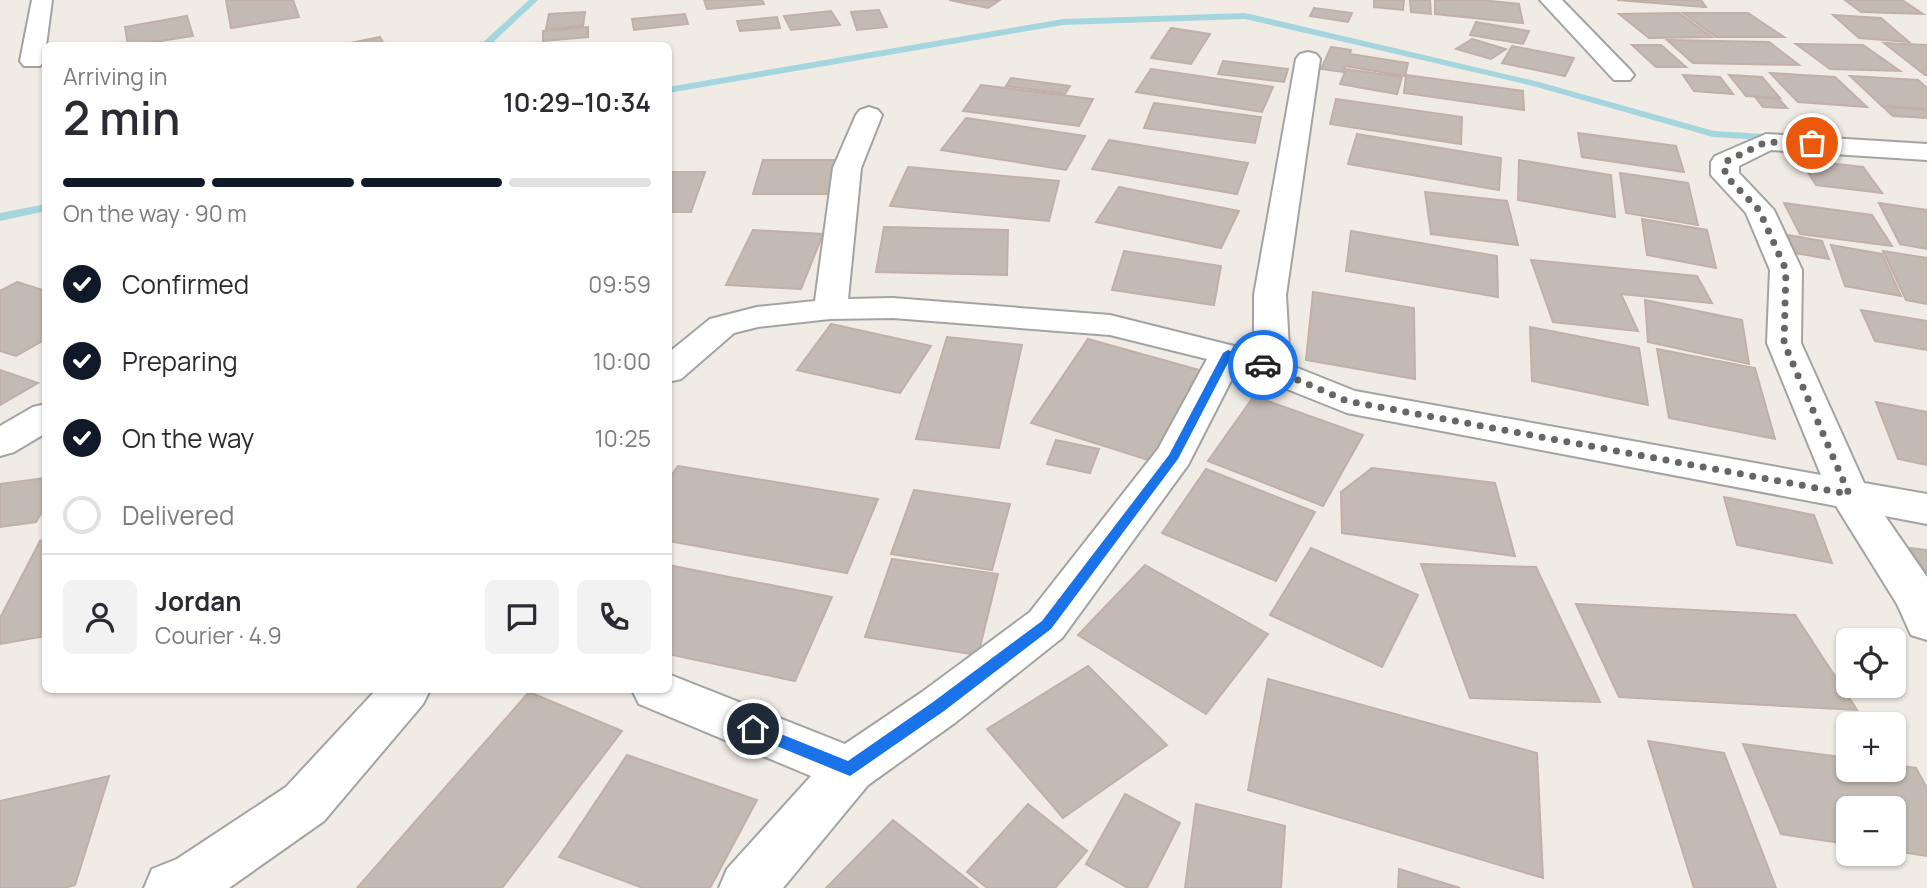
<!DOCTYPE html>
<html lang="en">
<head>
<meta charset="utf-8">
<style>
  body { margin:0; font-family:Manrope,sans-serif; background:#f2f2f3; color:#2b2b33; height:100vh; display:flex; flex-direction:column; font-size:26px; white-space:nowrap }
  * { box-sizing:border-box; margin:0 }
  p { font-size:23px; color:#7c7c81 }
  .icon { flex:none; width:38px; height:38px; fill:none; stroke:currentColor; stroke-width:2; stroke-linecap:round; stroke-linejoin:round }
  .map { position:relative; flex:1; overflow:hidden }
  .details { position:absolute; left:42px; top:42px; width:630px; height:651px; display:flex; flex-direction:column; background:#fff; border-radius:10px; box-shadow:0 2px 5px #0004 }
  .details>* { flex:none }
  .tools { position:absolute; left:1836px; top:628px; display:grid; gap:14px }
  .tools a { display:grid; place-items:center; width:70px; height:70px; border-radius:10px; background:#fff; box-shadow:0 2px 5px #0004; font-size:35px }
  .pin { position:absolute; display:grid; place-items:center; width:60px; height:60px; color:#fff; margin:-30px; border:4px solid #fff; border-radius:50%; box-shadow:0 2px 7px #0007 }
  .courier { position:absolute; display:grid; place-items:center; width:70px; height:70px; margin:-35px; border:5px solid #1a73e8; border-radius:50%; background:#fff; color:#222; box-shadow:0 2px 9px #0007 }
  .head em { font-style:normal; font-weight:600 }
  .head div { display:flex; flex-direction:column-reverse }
  .head { display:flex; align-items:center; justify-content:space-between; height:119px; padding:0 21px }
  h1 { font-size:46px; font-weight:600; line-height:52px }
  .bar { display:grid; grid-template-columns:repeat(4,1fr); gap:10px 7px; align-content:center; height:84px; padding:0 21px }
  .bar i { height:9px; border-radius:5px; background:#e1e1e2 }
  .bar .selected { background:#111827 }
  .bar p { grid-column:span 4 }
  .line { display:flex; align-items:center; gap:18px; padding:0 21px; border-top:2px solid #e1e1e2 }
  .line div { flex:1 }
  .round { display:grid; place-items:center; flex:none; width:74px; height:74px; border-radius:10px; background:#f2f2f3 }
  ol { padding:0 21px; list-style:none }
  li { display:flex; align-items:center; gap:21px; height:77px }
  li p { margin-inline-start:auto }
  li .icon { padding:7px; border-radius:50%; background:#111827; color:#fff; stroke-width:4 }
  li:last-child { color:#7c7c81 }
  li i { width:38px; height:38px; border:4px solid #e1e1e2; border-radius:50% }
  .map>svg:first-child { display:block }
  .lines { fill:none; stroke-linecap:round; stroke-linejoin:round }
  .stream { fill:#a5d6dd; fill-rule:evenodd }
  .building { fill:#c4bab4; stroke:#c1b0a7; stroke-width:2 }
  .minor-casing { stroke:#a3a3a3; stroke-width:4 }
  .minor { fill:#fff; fill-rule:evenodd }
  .route { fill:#1a73e8 }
  .done { stroke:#686664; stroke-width:7; stroke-dasharray:0 12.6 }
</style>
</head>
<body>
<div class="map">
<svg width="1927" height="888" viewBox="0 0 1927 888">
  <rect width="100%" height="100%" fill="#f0ebe5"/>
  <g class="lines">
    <g class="stream">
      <path d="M529,0H538L489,46H479Z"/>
      <path d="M1245,13L1539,82L1714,131L1781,135L1786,138L1781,141L1713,137L1533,86L1245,19L1063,25L668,93V87L1063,19Z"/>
      <path d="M46,204V211L0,221V213Z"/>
    </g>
  </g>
  <g class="building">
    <path d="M226,0H293L299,17L231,28Z"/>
    <path d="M704,0H762L764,4L707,9Z"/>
    <path d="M949,0H1000L988,8Z"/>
    <path d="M1374,0H1404L1403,10L1374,7Z"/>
    <path d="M1410,0H1430L1431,14L1411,12Z"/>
    <path d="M1435,0H1481L1519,4L1523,23L1435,14Z"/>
    <path d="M1617,0H1701L1706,7Z"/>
    <path d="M1845,0H1902L1923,14L1861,12Z"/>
    <path d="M1314,8L1352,13L1348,22L1310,16Z"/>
    <path d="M879,10L887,27L857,30L851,12Z"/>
    <path d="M831,11L840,25L791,30L784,16Z"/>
    <path d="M585,12L583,26L546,29L549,14Z"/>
    <path d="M1679,13L1712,37L1649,38L1619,14Z"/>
    <path d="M1683,13H1748L1784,37H1716Z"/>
    <path d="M685,14L688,24L634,30L632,19Z"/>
    <path d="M1833,15L1881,18L1909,42L1859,38Z"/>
    <path d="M187,16L193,36L128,46L125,27Z"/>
    <path d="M777,17L780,28L740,31L737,21Z"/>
    <path d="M1476,22L1529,31L1523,44L1470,35Z"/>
    <path d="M588,27V37L543,41V31Z"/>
    <path d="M1171,28L1210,34L1191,64L1151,58Z"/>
    <path d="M380,37L385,46L341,45Z"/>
    <path d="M1472,39L1506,49L1491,59L1456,49Z"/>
    <path d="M1667,40L1769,42L1799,65L1693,63Z"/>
    <path d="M1884,43L1927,45V75H1925Z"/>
    <path d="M1796,44L1863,45L1900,71L1830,69Z"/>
    <path d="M1632,45H1661L1686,67H1656Z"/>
    <path d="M1512,46L1574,58L1565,76L1502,63Z"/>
    <path d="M1331,47L1351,50L1350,54L1408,63L1405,76L1345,66L1343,72L1321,69Z"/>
    <path d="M1223,61L1288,69L1284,82L1218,74Z"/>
    <path d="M1151,69L1273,87L1262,112L1136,92Z"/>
    <path d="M1346,69L1402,77L1397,94L1340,84Z"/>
    <path d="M1770,73L1835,77L1867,107L1798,102Z"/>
    <path d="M1406,75L1523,91L1524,110L1404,93Z"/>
    <path d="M1683,75L1720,77L1733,94L1694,91Z"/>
    <path d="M1729,75L1762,77L1780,98L1746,96Z"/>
    <path d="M1850,76L1918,80L1927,88V109L1882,106Z"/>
    <path d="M1011,78L1070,86L1065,94L1006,86Z"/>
    <path d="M981,85L1093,99L1079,126L963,111Z"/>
    <path d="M1755,97L1779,99L1787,108L1763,107Z"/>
    <path d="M1336,99L1462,117L1461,144L1330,124Z"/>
    <path d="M1154,103L1261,117L1255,143L1144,128Z"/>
    <path d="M1883,107L1927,110V118L1893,116Z"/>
    <path d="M966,118L1085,136L1066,170L941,150Z"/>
    <path d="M1578,133L1676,146L1684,172L1582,157Z"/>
    <path d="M1357,134L1501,158L1499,190L1348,164Z"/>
    <path d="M1109,140L1248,163L1237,194L1092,169Z"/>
    <path d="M763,160H838L832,194H753Z"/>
    <path d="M1519,160L1611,175L1615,217L1518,200Z"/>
    <path d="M1800,160L1863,167L1882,193L1816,185Z"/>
    <path d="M908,167L1059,181L1049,221L890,206Z"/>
    <path d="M668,172H705L691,212H668Z"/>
    <path d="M1620,173L1688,183L1698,225L1626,213Z"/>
    <path d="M1119,187L1239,211L1221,248L1096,222Z"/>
    <path d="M1425,192L1507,201L1518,245L1431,234Z"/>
    <path d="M1784,203L1872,215L1892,246L1800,234Z"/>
    <path d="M1879,203L1927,210V249L1900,244Z"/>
    <path d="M1642,219L1707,230L1716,268L1647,255Z"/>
    <path d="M884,227L1008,230L1007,275L876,272Z"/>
    <path d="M753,230L823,234L801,289L726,285Z"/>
    <path d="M1351,231L1497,256L1498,297L1346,271Z"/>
    <path d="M1788,235L1822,241L1829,259L1795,253Z"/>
    <path d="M1831,245L1882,254L1901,296L1845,286Z"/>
    <path d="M1124,251L1221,266L1214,305L1112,290Z"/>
    <path d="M1883,251L1927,258V304L1906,300Z"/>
    <path d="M1531,260L1697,276L1712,303L1621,294L1638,331L1553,322Z"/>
    <path d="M17,282L46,291V339L16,356L0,351V291Z"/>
    <path d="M1313,292L1414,308L1415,379L1306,360Z"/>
    <path d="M1645,300L1742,320L1749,364L1648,342Z"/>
    <path d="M1861,310L1927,321V350L1875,341Z"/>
    <path d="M831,324L931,346L900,393L797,370Z"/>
    <path d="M1530,327L1639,348L1648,405L1532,381Z"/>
    <path d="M947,337L1022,345L999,448L916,439Z"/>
    <path d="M1088,339L1206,372L1158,463L1031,423Z"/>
    <path d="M1657,349L1755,368L1775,439L1669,418Z"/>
    <path d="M0,370L38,383L0,405Z"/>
    <path d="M1254,396L1363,435L1323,506L1208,461Z"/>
    <path d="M1876,402L1927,412V465L1898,459Z"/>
    <path d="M1056,440L1099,449L1090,473L1047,464Z"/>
    <path d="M678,466L878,499L847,573L668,541V480Z"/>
    <path d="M1372,468L1495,483L1515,556L1342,533L1341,492Z"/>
    <path d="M1206,469L1315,512L1276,581L1162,533Z"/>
    <path d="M46,478V505L36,522L0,527V484Z"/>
    <path d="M914,490L1010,504L992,570L891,554Z"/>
    <path d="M1724,497L1814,515L1832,563L1737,545Z"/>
    <path d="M46,540V636L0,644V618L40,541Z"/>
    <path d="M1311,548L1418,595L1382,667L1270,615Z"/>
    <path d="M1910,548L1927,550V574Z"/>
    <path d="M892,559L998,574L978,655L865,637Z"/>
    <path d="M1421,564L1536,567L1600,702L1470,698Z"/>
    <path d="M668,565L832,597L795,681L668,654Z"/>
    <path d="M1145,565L1268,634L1206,714L1078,635Z"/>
    <path d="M1576,604L1795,615L1857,710L1619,697Z"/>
    <path d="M1088,666L1167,745L1063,818L987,729Z"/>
    <path d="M1268,679L1537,753L1543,878L1248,790Z"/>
    <path d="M529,692L622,731L502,888H357Z"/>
    <path d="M1648,741L1724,753L1776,888H1694Z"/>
    <path d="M1743,744L1848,758V770H1894V765L1916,768L1927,788V856L1894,851V808H1848V844L1781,834Z"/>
    <path d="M627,755L757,800L710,888H643L559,857Z"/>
    <path d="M109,776L75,885L64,888H0V801Z"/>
    <path d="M1125,794L1180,823L1147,888H1128L1086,864Z"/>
    <path d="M1028,804L1087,851L1055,888H987L967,872Z"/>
    <path d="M1196,804L1285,826L1281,888H1185Z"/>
    <path d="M893,820L978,888H826Z"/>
    <path d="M1399,869L1460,888H1398Z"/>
  </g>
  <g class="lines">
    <g class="minor-casing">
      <g id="minor">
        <path d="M32,0H52L44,61L40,66H24L20,61Z"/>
        <path d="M1540,0H1562L1630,70L1634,75L1630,80H1614Z"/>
        <path d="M1308,52L1316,54L1320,59L1286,295L1290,365L1355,391L1821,475L1767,343L1770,270L1746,213L1711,175V162L1715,156L1766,134L1927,144V160L1771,150L1739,166V173L1774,210L1802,270L1801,343L1864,483L1927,494V524L1885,516L1927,577V640L1911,635L1897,604L1836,506L1347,413L1237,369L1188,465L1062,638L956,722L868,785L783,888H719L727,869L811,776L639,704L632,690H668V674L845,744L922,692L1030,612L1158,449L1207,359L1110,335L893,318L830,319L758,327L734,333L681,379L668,382V353L710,319L757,307L815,301L833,168L856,115L860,110L869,107L878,110L882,115L861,168L848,299L893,298L1110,315L1254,351V295L1296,59L1300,54Z"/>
        <path d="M46,404V433L14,452L0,456V426L33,407Z"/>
        <path d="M376,690H430L423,704L324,821L229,888H144L152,869L177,859L286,787Z"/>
      </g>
    </g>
    <use href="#minor" class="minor"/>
  </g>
  <path class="route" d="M1228,350L1268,365L1263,368L1231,357L1178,459L1051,629L944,711L850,776L747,734L745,729L753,723L848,761L933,702L1042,621L1169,455L1223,353Z"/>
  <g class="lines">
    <path class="done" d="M1263,365L1347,401L1849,494L1784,343L1786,270L1759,210L1725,175V162L1766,142L1812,143"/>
  </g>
</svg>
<div class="tools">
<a><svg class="icon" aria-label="locate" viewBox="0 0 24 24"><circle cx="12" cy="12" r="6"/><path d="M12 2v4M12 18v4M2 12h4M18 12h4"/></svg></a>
<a>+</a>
<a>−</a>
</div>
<div class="pin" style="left:1812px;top:143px;background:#ea580c"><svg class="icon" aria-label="bag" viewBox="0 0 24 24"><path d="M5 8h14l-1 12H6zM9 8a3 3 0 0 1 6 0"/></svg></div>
<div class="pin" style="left:753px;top:729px;background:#1f2937"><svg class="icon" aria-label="home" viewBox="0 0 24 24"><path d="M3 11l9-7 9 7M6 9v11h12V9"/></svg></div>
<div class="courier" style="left:1263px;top:365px"><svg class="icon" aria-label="car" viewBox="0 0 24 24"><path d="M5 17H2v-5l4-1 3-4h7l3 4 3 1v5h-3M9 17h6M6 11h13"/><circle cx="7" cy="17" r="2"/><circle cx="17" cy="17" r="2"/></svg></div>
<section class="details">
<div class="head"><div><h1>2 min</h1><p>Arriving in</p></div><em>10:29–10:34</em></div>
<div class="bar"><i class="selected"></i><i class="selected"></i><i class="selected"></i><i></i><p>On the way · 90 m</p></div>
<ol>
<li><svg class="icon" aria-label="check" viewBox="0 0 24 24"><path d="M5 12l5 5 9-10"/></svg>Confirmed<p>09:59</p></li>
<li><svg class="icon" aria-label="check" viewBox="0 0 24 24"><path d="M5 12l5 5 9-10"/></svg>Preparing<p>10:00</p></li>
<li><svg class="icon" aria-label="check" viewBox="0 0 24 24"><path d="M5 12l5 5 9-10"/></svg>On the way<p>10:25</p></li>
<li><i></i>Delivered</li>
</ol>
<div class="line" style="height:126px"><a class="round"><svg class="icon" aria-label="person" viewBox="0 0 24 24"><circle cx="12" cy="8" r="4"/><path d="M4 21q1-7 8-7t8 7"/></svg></a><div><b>Jordan</b><p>Courier · 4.9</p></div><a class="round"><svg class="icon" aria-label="chat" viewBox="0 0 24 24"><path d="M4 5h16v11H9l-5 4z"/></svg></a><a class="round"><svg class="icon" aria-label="phone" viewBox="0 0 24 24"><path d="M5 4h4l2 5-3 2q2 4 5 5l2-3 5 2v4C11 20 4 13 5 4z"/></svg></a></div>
</section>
</div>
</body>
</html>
